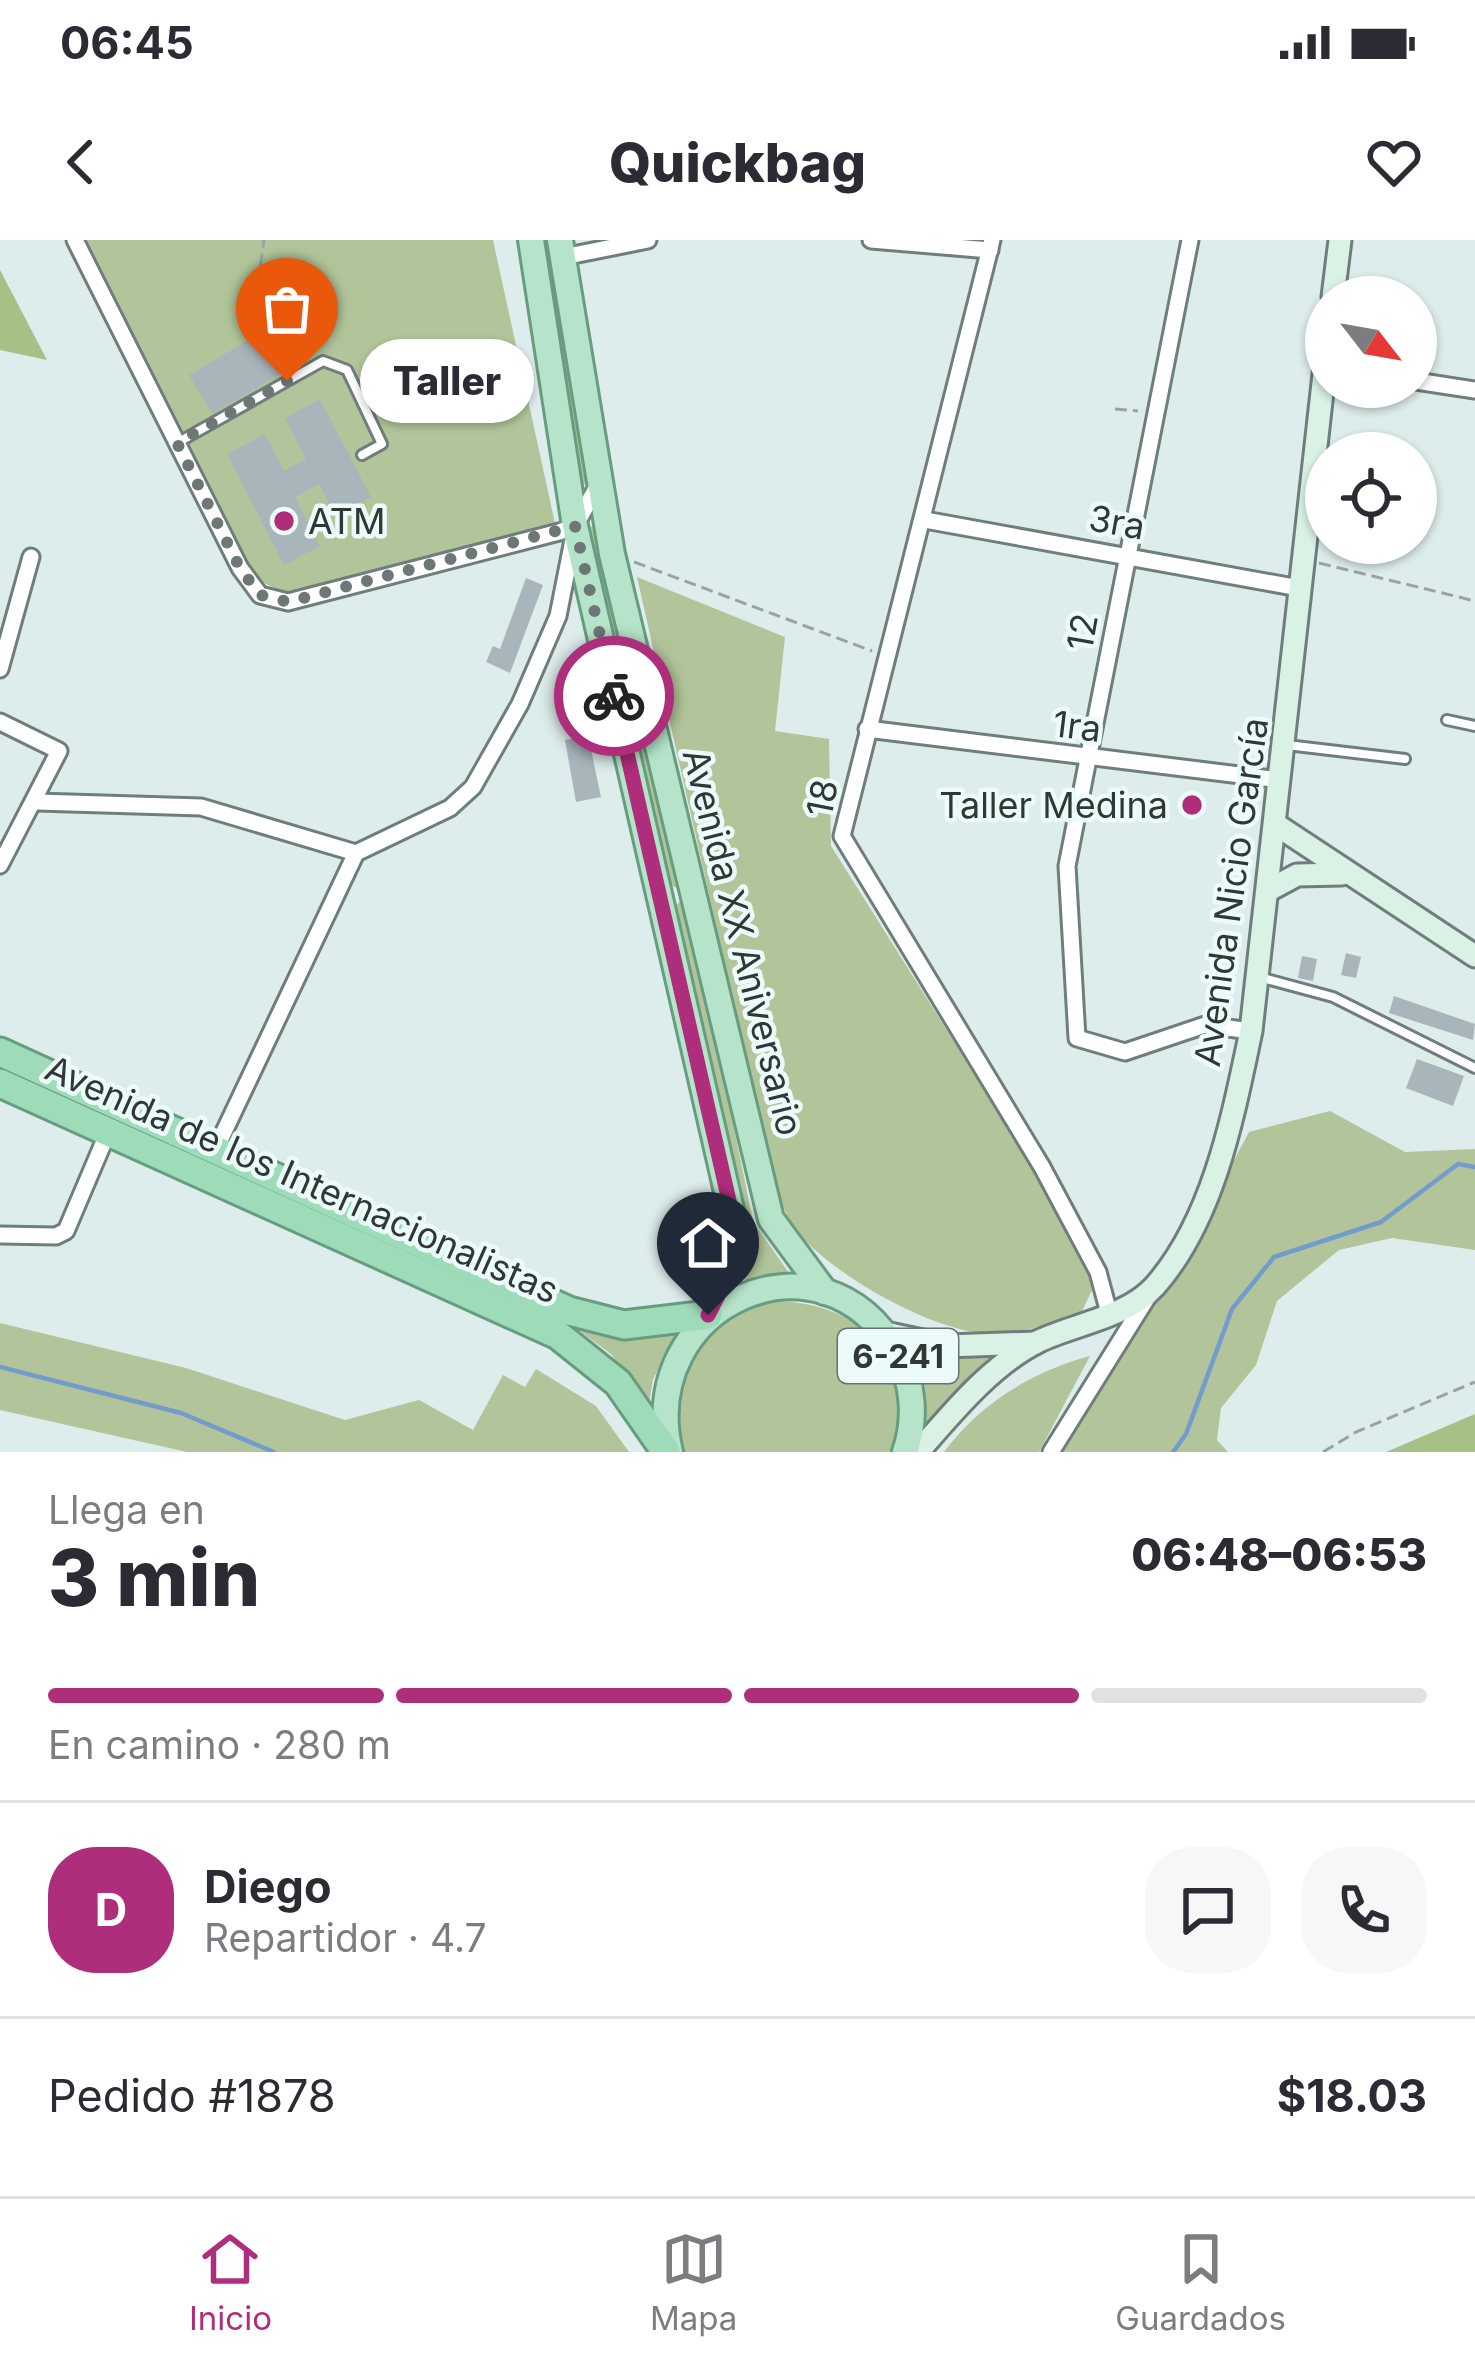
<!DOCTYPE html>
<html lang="es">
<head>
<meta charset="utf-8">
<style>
  body { margin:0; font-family:Inter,sans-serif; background:#f7f7f7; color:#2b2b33; height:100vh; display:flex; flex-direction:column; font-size:45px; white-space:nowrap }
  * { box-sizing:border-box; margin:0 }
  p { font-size:39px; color:#7c7c81 }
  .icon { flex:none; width:66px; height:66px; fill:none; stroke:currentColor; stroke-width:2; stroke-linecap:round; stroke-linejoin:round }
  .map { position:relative; height:1212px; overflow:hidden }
  .side { display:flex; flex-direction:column; background:#fff; flex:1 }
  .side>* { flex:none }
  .needle { width:78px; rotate:121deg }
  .fabs { position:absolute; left:1305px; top:36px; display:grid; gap:24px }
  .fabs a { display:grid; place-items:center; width:132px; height:132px; border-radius:50%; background:#fff; box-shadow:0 3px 9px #0004; font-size:60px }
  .pin { position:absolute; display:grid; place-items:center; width:102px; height:102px; color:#fff; margin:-123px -51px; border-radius:50% 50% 50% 0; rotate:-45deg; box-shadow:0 0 12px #0007 }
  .pin .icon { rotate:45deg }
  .courier { position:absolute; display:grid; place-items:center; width:120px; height:120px; margin:-60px; border:9px solid #af2e7b; border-radius:50%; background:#fff; color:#222; box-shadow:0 3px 15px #0007 }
  .bubble { position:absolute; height:84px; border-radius:42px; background:#fff; box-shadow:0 3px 9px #0004; font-size:39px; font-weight:800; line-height:84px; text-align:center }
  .head em { font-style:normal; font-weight:800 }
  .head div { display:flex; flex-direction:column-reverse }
  .head { display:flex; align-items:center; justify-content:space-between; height:204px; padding:0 48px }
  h1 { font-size:78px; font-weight:800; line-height:90px }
  .bar { display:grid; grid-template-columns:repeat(4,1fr); gap:18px 12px; align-content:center; height:144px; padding:0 48px }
  .bar i { height:15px; border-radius:9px; background:#e1e1e2 }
  .bar .current { background:#af2e7b }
  .bar p { grid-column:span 4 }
  .line { display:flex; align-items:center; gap:30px; padding:0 48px; border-top:3px solid #e1e1e2 }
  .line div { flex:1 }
  .round { display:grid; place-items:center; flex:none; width:126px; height:126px; border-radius:48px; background:#f7f7f7 }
  .status { display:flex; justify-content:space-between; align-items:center; height:84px; padding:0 60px; background:#fff; direction:ltr }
  .status svg { height:33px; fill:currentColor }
  header { display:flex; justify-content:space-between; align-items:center; height:156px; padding:0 48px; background:#fff; font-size:54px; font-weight:800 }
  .dock { display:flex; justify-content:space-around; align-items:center; height:168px; border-top:3px solid #e1e1e2; background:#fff; font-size:33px; color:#7c7c81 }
  .dock a { display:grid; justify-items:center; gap:6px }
  .dock .current { color:#af2e7b }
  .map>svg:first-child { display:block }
  .green { fill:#b2c59a }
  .forest { fill:#a6c085 }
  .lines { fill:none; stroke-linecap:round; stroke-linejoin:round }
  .stream { stroke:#739bcc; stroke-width:4.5 }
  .building { fill:#a8b6bc }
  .service-casing { stroke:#6f7e7d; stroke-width:14 }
  .minor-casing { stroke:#6f7e7d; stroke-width:21 }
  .secondary-casing { stroke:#6f7e7d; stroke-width:27 }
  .primary-casing { stroke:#689c80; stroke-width:30 }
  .trunk-casing { stroke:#689c80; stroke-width:33 }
  .path { stroke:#98a4a3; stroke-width:3; stroke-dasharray:12 6; stroke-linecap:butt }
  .service { stroke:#fff; stroke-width:8 }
  .minor { stroke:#fff; stroke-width:15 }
  .secondary { stroke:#daf2e5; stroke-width:21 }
  .primary { stroke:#b6e4ca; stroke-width:24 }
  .trunk { stroke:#9edbb8; stroke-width:27 }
  .done { stroke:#6d7776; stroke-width:12; stroke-dasharray:0 21.6 }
  .route { stroke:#af2e7b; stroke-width:15 }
  .poi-dot { fill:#af2e7b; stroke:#eafbf9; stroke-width:4.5 }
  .labels { text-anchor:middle; stroke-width:9; stroke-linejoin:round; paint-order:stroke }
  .shield { fill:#eafbf9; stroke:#687271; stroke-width:3 }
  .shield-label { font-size:33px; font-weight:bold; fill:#313737 }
  .poi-label { font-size:36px; fill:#313737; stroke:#eafbf9; text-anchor:start }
  .street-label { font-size:36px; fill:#313737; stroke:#eafbf9 }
</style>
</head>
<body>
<div class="status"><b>06:45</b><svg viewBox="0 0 49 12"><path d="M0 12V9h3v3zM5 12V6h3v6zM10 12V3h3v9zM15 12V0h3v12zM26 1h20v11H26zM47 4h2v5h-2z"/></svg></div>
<header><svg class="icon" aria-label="back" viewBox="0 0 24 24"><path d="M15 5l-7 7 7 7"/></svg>Quickbag<svg class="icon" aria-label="heart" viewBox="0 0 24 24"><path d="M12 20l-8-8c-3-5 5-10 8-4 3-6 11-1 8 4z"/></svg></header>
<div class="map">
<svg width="1475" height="1212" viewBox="0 0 1475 1212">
  <rect width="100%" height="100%" fill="#ddedec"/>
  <g class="green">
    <path d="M84,0H493L556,288L285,354L253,337Z"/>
    <path d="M550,31L559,36L588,236L584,246L578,244L546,40Z"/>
    <path d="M589,286L596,288L682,640L677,648L670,645L584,296Z"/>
    <path d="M637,337L785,397L775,491L829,499L831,606L1048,951L1094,1046L1082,1071C1056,1083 1030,1091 1001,1094C941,1098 831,1035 795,989C784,975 779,953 773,937Z"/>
    <path d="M680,661L688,664L753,981L789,1033L745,1045L742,987L675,667Z"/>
    <path d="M1330,871L1405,912L1475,909V1010L1392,998L1339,1010L1277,1061L1256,1125L1221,1168L1217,1200L1228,1212H1063L1168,1043L1249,892Z"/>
    <path d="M224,925L582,1084L682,1087L653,1139L649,1164L611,1114L576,1088L222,932Z"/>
    <path d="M769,1061C862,1060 916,1119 893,1212H682C659,1139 701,1084 769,1061Z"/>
    <path d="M0,1083L186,1128L345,1180L419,1160L473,1190L503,1135L525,1147L536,1129L596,1166L629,1212H187L0,1170Z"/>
    <path d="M905,1105L947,1117L1011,1111L926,1192L925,1146Z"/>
    <path d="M1090,1116L1039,1212H944C979,1164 1033,1131 1090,1116Z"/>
  </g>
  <g class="forest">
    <path d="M0,30L47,120L0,110Z"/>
    <path d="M1475,1174V1212H1386Z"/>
  </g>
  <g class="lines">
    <g class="stream">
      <path d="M0,1127L181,1173L274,1212"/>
      <path d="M1173,1212L1186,1194L1232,1069L1274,1017L1381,982L1458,924L1475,927"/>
    </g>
  </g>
  <g class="building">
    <path d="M291,75L303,96L283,108L294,126L212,174L189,135Z"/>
    <path d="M320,159L371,257L335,276L319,244L295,257L320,306L284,325L227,214L265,194L284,231L306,219L285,178Z"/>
    <path d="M526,338L543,345L510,433L486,422L493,406L500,409Z"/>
    <path d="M588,495L601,557L576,562L565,500Z"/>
    <path d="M1346,713L1361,717L1356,738L1341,735Z"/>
    <path d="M1302,716L1317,719L1313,741L1298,738Z"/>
    <path d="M1394,756L1475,784L1473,800L1389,773Z"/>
    <path d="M1417,819L1464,836L1453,866L1406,848Z"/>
  </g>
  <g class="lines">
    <g class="service-casing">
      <g id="service">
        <path d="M177,203L323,121L347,130L382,204L362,215"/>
        <path d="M1447,480L1475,486"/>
        <path d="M1287,505L1405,519"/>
        <path d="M1259,737L1333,757L1475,828"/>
      </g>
    </g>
    <g class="minor-casing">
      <g id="minor">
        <path d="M75,0L240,328L260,355L288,362L559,292L575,286L597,247"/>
        <path d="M871,0L990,10"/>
        <path d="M992,0L842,596L1042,927L1098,1032L1109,1073"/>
        <path d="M1190,0L1067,626L1077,798L1125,812L1205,785L1251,791"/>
        <path d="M563,17L648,0"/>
        <path d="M1416,141L1475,150"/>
        <path d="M925,280L1299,348"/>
        <path d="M0,429L31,317"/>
        <path d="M0,482L59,511L0,625"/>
        <path d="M867,489L1280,540"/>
        <path d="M37,562L201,567L356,613"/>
        <path d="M213,915L356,613L450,568L473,547L520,464L558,376L573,300"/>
        <path d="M0,995L56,996L66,991L108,892"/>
        <path d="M1051,1212L1149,1055"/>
      </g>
    </g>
    <g class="secondary-casing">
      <g id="secondary">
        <path d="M1333,57L1340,0"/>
        <path d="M1278,586L1475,716"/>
        <path d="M1269,650L1297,635L1342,634"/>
        <path d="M885,1093L946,1106L1035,1103"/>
        <path d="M918,1212C952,1173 992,1124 1039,1101C1075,1084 1127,1077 1155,1046C1214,979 1233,876 1251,791L1326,116"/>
      </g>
    </g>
    <g class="primary-casing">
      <g id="primary">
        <path d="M531,0L575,286L735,987L729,1034L708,1075"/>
        <path d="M560,0L612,314L771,979L825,1052"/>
        <path d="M670,1212C635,1064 822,980 897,1113C914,1143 916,1180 905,1212"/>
      </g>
    </g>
    <g class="trunk-casing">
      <g id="trunk">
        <path d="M0,812L569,1071L624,1085L708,1075"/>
        <path d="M0,843L558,1095L618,1143L666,1212"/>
      </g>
    </g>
    <g class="path">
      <path d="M253,79L264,0"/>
      <path d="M1115,169L1138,171"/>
      <path d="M634,322L872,411"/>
      <path d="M1319,323L1475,361"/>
      <path d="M1323,1212L1356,1192L1475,1142"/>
    </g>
    <use href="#service" class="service"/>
    <use href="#minor" class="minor"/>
    <use href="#secondary" class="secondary"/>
    <use href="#primary" class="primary"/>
    <use href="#trunk" class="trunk"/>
  </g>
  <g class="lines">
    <path class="done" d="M287,141L177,203L240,328L260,355L288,362L575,286L614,456"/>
    <path class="route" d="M614,456L735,987L729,1034L708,1075"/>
  </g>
  <g class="poi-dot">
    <circle cx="284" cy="281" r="12"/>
    <circle cx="1192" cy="565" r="12"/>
  </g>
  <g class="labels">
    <rect class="shield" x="838" y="1089" width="120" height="54" rx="9"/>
    <g class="shield-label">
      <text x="898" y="1128">6-241</text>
    </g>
    <g class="poi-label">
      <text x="308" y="294">ATM</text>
      <text x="1168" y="578" text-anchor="end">Taller Medina</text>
    </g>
    <g class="street-label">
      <text transform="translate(1117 282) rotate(10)" y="13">3ra</text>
      <text transform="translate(1082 392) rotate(-80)" y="13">12</text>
      <text transform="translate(1077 486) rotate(7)" y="13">1ra</text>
      <text transform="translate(822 558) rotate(-79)" y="13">18</text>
      <text transform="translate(1231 652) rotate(-82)" y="13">Avenida Nicio García</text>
      <text transform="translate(743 702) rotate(76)" y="13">Avenida XX Aniversario</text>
      <text transform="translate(302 939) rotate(24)" y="13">Avenida de los Internacionalistas</text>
    </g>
  </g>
</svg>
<div class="fabs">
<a><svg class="needle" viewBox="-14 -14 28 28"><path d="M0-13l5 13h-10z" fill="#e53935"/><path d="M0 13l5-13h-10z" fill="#7c7c81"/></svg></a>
<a><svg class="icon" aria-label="locate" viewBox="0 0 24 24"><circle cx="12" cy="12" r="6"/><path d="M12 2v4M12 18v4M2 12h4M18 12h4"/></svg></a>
</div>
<div class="pin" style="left:287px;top:141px;background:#ea580c"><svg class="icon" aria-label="bag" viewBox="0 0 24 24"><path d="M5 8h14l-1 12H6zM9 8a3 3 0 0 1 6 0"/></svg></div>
<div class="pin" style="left:708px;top:1075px;background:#1f2937"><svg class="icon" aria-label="home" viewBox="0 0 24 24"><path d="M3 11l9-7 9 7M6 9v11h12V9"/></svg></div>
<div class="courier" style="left:614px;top:456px"><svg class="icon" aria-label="bike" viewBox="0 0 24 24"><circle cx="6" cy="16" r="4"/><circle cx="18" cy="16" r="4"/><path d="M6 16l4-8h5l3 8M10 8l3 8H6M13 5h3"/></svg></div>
<div class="bubble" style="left:360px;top:99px;width:174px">Taller</div>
</div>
<section class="side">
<div class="head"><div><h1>3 min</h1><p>Llega en</p></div><em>06:48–06:53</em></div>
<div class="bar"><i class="current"></i><i class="current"></i><i class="current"></i><i></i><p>En camino · 280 m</p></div>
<div class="line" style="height:216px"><b class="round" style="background:#af2e7b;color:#fff">D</b><div><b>Diego</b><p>Repartidor · 4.7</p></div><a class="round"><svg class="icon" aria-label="chat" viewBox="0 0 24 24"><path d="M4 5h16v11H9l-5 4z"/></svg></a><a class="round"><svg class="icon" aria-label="phone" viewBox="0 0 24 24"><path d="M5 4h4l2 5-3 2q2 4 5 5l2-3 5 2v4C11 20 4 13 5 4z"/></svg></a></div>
<div class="line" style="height:156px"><div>Pedido #1878</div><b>$18.03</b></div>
</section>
<nav class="dock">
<a class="current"><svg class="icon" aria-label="home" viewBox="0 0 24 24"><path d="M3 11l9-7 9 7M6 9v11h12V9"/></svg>Inicio</a>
<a><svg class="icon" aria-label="map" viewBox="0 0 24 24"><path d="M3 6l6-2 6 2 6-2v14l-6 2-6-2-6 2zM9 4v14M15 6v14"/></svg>Mapa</a>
<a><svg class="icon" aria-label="saved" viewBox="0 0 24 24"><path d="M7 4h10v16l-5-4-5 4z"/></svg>Guardados</a>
</nav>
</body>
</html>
